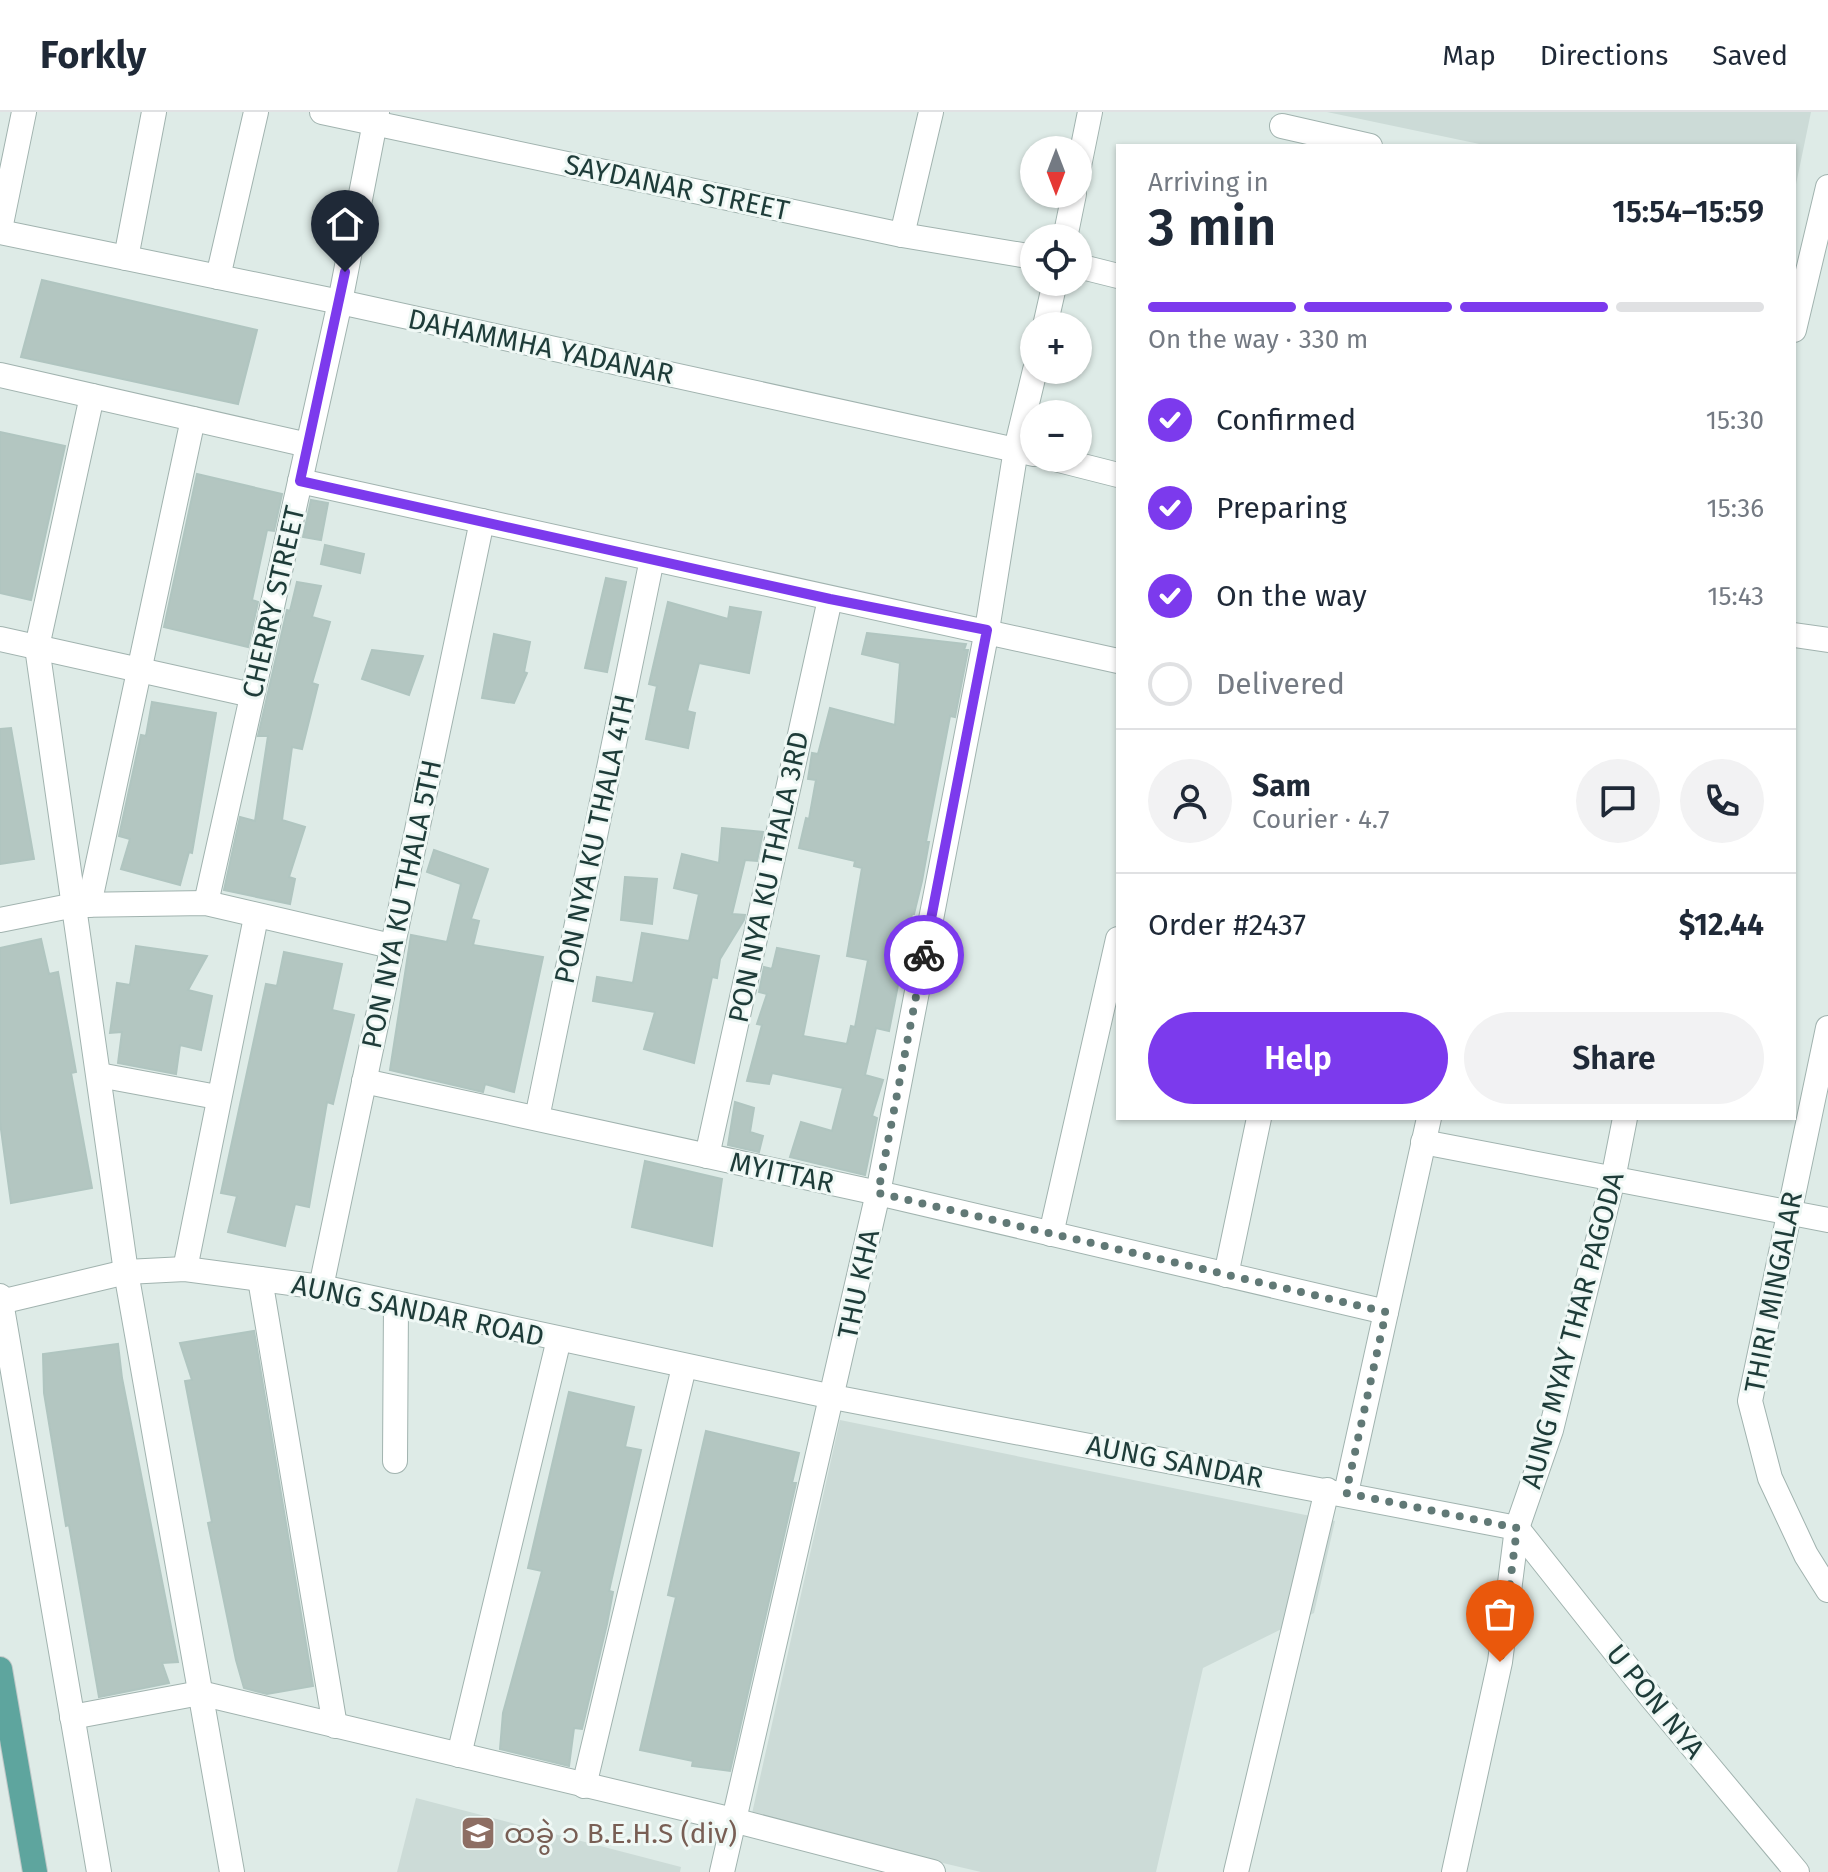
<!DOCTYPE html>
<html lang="en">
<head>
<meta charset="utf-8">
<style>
  body { margin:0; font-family:"Fira Sans","Noto Sans Myanmar",sans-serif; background:#f2f2f3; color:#1f2937; height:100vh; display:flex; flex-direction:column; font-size:30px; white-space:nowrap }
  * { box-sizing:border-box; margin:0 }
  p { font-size:26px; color:#747a83 }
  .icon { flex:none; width:44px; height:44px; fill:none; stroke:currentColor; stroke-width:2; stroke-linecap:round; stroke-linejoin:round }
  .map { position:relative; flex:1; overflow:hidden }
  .details { position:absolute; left:1116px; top:32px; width:680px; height:976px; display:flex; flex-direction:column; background:#fff; border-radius:0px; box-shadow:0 2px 6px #0004 }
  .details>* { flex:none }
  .needle { width:52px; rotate:180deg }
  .fabs { position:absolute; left:1020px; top:24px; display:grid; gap:16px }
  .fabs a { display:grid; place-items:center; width:72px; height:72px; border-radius:50%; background:#fff; box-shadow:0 2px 6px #0004; font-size:40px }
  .pin { position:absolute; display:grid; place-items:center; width:68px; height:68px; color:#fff; margin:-82px -34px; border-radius:50% 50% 50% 0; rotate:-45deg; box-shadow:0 0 8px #0007 }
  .pin .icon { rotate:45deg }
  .courier { position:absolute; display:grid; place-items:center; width:80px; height:80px; margin:-40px; border:6px solid #7c3aed; border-radius:50%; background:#fff; color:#222; box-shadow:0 2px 10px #0007 }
  .head em { font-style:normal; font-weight:600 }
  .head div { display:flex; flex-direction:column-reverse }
  .head { display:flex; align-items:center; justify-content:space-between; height:136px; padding:0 32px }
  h1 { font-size:52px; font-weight:600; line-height:60px }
  .bar { display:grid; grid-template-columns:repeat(4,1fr); gap:12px 8px; align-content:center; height:96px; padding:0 32px }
  .bar i { height:10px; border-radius:6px; background:#e0e1e3 }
  .bar .on { background:#7c3aed }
  .bar p { grid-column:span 4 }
  .line { display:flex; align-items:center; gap:20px; padding:0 32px; border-top:2px solid #e0e1e3 }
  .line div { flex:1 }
  .round { display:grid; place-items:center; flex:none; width:84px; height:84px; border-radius:42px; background:#f2f2f3 }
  ol { padding:0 32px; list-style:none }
  li { display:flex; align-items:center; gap:24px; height:88px }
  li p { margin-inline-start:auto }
  li .icon { padding:8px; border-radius:50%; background:#7c3aed; color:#fff; stroke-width:4 }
  li:last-child { color:#747a83 }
  li i { width:44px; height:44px; border:4px solid #e0e1e3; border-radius:50% }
  .primary-button { display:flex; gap:16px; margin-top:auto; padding:16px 32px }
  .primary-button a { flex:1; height:92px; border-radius:48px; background:#7c3aed; color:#fff; font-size:32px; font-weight:600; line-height:92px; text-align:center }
  .primary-button a+a { background:#f2f2f3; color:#1f2937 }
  header { display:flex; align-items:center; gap:48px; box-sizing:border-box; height:112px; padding:0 40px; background:#fff; border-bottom:2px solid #e0e1e3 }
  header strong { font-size:38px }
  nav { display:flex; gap:44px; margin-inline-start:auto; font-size:28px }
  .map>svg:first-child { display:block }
  .built { fill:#ccdbd7 }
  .building { fill:#b3c6c1; stroke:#b0c5c0; stroke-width:2 }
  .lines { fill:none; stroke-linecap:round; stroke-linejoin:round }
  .minor-casing { stroke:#a1b3af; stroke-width:26 }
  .major-casing { stroke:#c0c8c8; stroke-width:26 }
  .minor { stroke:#fff; stroke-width:24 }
  .major { stroke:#5ea59e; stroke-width:24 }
  .done { stroke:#617976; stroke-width:8; stroke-dasharray:0 14.4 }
  .route { stroke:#7c3aed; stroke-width:10 }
  .labels { text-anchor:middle; stroke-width:6; stroke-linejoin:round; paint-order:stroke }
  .street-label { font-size:28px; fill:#1e3c39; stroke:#eff8f5 }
  .education-label { font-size:28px; fill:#785e54; stroke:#eff8f5; text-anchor:start }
</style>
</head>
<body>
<header>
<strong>Forkly</strong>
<nav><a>Map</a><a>Directions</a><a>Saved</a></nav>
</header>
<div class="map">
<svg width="1828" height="1760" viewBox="0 0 1828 1760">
  <rect width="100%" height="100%" fill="#deebe7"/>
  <g class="built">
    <path d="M1327,0H1811L1794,82V34H1489Z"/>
    <path d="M840,1308L1335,1409L1314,1501L1203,1556L1156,1760H981L751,1706Z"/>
    <path d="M416,1686L681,1755L680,1760H397Z"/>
  </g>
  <g class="building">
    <path d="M42,168L257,218L238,292L21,245Z"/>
    <path d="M0,320L65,334L31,488L0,481Z"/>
    <path d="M197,362L282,382L274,419L267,418L252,488L258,490L248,535L164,515Z"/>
    <path d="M311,388L328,391L321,428L303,425Z"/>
    <path d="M325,433L364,442L360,461L321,452Z"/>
    <path d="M606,466L626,470L607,560L585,556Z"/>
    <path d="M297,470L321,474L312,505L330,510L312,571L318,573L302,637L292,635L282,708L305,715L289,765L295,767L290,792L224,778L240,705L255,709L268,624H258L287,498L290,499Z"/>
    <path d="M668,490L728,507L730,495L761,500L749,561L699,551L687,599L695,601L688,636L646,627L657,574L649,572Z"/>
    <path d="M867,521L966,532L964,538H968L955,605L950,604L926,730H929L922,769L914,802H912L889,919L876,916L865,963L883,968L872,1004L877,1006L865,1063L790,1045L801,1010L832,1019L843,976L772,961L769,972L747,969L762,913L757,912L767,882L759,880L764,855L772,857L777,836L819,844L803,924L847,932L851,914L855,915L868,848L847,844L862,756L854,754L855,749L799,736L806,706L809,707L816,668L808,667L812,641L818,642L830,596L895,613L900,551L862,542Z"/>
    <path d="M494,522L530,530L524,560L527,561L514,591L482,586Z"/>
    <path d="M372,538L423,544L409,583L362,567Z"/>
    <path d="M152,590L216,601L192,741L189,740L180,773L121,757L130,727L119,724L141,623L146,624Z"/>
    <path d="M11,616L34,747L0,752V617Z"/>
    <path d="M722,716L763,720L757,749L745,748L732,802L745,803L744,808L720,847L717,866L712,865L694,951L644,937L655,900L593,889L597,865L633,871L642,821L689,829L699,782L674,776L682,742L719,751Z"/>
    <path d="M434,738L488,757L471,807L479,809L473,833L543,845L514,980L485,972L483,980L390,958L411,823L447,830L461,772L427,760Z"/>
    <path d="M625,765L657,767L652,812L621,808Z"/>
    <path d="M41,827L49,862L58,860L76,960L71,961L92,1076L11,1091L0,1010V836Z"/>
    <path d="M136,834L207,844L188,878L212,884L201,938L180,933L176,962L118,951L122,920L110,921L117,871L130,873Z"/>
    <path d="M284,840L342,852L332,898L354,903L333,992L327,990L309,1095L295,1092L285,1134L228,1120L237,1084L221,1081L266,872L277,874Z"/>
    <path d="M735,990L754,996L750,1020L763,1024L759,1040L728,1033Z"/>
    <path d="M645,1049L722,1067L712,1134L632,1115Z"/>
    <path d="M254,1219L313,1574L267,1582L244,1576L236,1548L208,1411L212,1410L185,1269L192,1268L180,1231Z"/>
    <path d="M118,1232L122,1266L178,1550L162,1551L169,1571L99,1585L69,1413L66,1414L44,1281L43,1242Z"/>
    <path d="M569,1280L634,1295L625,1335L641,1338L609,1479L613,1480L607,1512L582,1617L574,1616L569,1654L500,1637L503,1601L542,1459L528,1456Z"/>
    <path d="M706,1319L799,1341L792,1371H796L730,1659L692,1654L693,1649L640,1638L676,1485L668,1483Z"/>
  </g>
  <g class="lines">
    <g class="minor-casing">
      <g id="minor">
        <path d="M322,0L902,123L1034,145"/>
        <path d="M1282,14L1370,34"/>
        <path d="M1078,59L1090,0"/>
        <path d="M0,117L24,0"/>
        <path d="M0,120L340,190L1034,342"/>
        <path d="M902,123L931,0"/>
        <path d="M1065,126L1074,82"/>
        <path d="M126,146L154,0"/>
        <path d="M1078,154L1118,164"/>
        <path d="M218,165L256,0"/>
        <path d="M1045,214L1055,170"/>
        <path d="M1794,218L1828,75"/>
        <path d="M0,263L308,333"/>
        <path d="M92,284L37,535L126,1160L232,1760"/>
        <path d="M1051,346L1118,363"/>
        <path d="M300,369L1118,549"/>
        <path d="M1794,523L1828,528"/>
        <path d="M0,527L252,583"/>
        <path d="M206,791L340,190L377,0"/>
        <path d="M89,793L193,307"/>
        <path d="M0,808L75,793L206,791L391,834"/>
        <path d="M1828,916L1750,1289L1770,1366L1806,1443L1828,1478"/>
        <path d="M99,963L217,985"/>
        <path d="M364,969L878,1081L1386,1200"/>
        <path d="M537,1006L652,447"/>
        <path d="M1423,1030L1828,1108"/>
        <path d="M707,1044L830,487"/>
        <path d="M1051,1122L1118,827"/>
        <path d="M185,1157L256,805"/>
        <path d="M1226,1163L1259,1006"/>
        <path d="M260,1167L335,1614"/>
        <path d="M321,1175L482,409"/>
        <path d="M0,1184L99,1760"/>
        <path d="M0,1190L126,1160L185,1157L321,1175L833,1285L1517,1416L1651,1585L1797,1760"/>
        <path d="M395,1349L396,1191"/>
        <path d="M1346,1381L1429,1006"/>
        <path d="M72,1605L200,1581L733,1708L933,1760"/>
        <path d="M459,1643L559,1227"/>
        <path d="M584,1674L684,1255"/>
        <path d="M722,1760L878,1081L987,518L1016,337L1035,258"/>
        <path d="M1236,1760L1327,1378"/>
        <path d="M1454,1760L1500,1550L1517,1416L1551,1318L1613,1067L1625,1006"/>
      </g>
    </g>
    <g class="major-casing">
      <path id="major" d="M0,1557L35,1760"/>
    </g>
    <use href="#minor" class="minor"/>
    <use href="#major" class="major"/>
  </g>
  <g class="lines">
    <path class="done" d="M924,843L878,1081L1386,1200L1346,1381L1517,1416L1500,1550"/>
    <path class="route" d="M345,160L300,369L830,487L987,518L924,843"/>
  </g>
  <defs>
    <g id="school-square" transform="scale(1.8)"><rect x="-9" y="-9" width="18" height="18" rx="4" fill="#8d6e63" stroke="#eff8f5"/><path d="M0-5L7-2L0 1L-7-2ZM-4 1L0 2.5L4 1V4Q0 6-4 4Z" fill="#fff"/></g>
  </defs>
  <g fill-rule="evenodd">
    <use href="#school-square" x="478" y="1721"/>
  </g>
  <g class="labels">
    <g class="street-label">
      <text transform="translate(677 75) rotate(12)" y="10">SAYDANAR STREET</text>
      <text transform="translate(541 234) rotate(12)" y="10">DAHAMMHA YADANAR</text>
      <text transform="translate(273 490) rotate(-77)" y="10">CHERRY STREET</text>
      <text transform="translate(594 727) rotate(-78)" y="10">PON NYA KU THALA 4TH</text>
      <text transform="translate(768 765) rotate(-78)" y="10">PON NYA KU THALA 3RD</text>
      <text transform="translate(401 792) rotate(-78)" y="10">PON NYA KU THALA 5TH</text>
      <text transform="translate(782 1060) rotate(12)" y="10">MYITTAR</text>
      <text transform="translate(858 1172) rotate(-78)" y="10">THU KHA</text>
      <text transform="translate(1773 1180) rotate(-79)" y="10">THIRI MINGALAR</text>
      <text transform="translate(418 1198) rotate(12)" y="10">AUNG SANDAR ROAD</text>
      <text transform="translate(1572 1218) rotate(-75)" y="10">AUNG MYAY THAR PAGODA</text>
      <text transform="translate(1175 1349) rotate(11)" y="10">AUNG SANDAR</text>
      <text transform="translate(1656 1589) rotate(51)" y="10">U PON NYA</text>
    </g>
    <g class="education-label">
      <text x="504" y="1731">ထခွဲ ၁ B.E.H.S (div)</text>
    </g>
  </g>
</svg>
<div class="fabs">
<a><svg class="needle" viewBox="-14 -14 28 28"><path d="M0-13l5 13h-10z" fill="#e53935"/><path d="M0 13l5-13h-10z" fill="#747a83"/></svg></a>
<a><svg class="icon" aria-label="locate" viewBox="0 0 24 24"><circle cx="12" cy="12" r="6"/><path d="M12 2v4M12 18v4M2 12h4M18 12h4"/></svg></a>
<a>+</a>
<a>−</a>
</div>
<div class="pin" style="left:1500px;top:1550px;background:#ea580c"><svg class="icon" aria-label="bag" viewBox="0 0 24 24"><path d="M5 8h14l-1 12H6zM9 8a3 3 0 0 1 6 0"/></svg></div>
<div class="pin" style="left:345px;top:160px;background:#1f2937"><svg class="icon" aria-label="home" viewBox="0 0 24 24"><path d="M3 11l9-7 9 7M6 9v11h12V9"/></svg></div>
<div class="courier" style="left:924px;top:843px"><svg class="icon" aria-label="bike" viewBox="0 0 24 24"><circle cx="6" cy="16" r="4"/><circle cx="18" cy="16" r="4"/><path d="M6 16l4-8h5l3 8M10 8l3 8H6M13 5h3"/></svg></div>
<section class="details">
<div class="head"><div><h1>3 min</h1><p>Arriving in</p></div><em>15:54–15:59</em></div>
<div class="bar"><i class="on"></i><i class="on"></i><i class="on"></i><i></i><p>On the way · 330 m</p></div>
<ol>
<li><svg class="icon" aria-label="check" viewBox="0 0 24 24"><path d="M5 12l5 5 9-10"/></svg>Confirmed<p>15:30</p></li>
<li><svg class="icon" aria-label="check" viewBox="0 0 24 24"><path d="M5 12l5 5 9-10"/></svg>Preparing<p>15:36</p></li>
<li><svg class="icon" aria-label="check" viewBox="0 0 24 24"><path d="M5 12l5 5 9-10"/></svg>On the way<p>15:43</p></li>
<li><i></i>Delivered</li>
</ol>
<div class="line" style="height:144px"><a class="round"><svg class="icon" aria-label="person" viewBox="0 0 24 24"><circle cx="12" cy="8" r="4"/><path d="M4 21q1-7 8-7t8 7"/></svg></a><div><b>Sam</b><p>Courier · 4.7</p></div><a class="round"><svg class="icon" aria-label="chat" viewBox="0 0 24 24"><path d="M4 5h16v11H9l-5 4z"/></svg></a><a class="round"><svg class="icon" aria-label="phone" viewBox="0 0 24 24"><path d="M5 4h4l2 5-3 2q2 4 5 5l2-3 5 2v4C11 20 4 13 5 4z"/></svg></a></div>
<div class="line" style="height:104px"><div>Order #2437</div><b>$12.44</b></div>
<div class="primary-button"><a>Help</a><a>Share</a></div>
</section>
</div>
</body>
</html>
